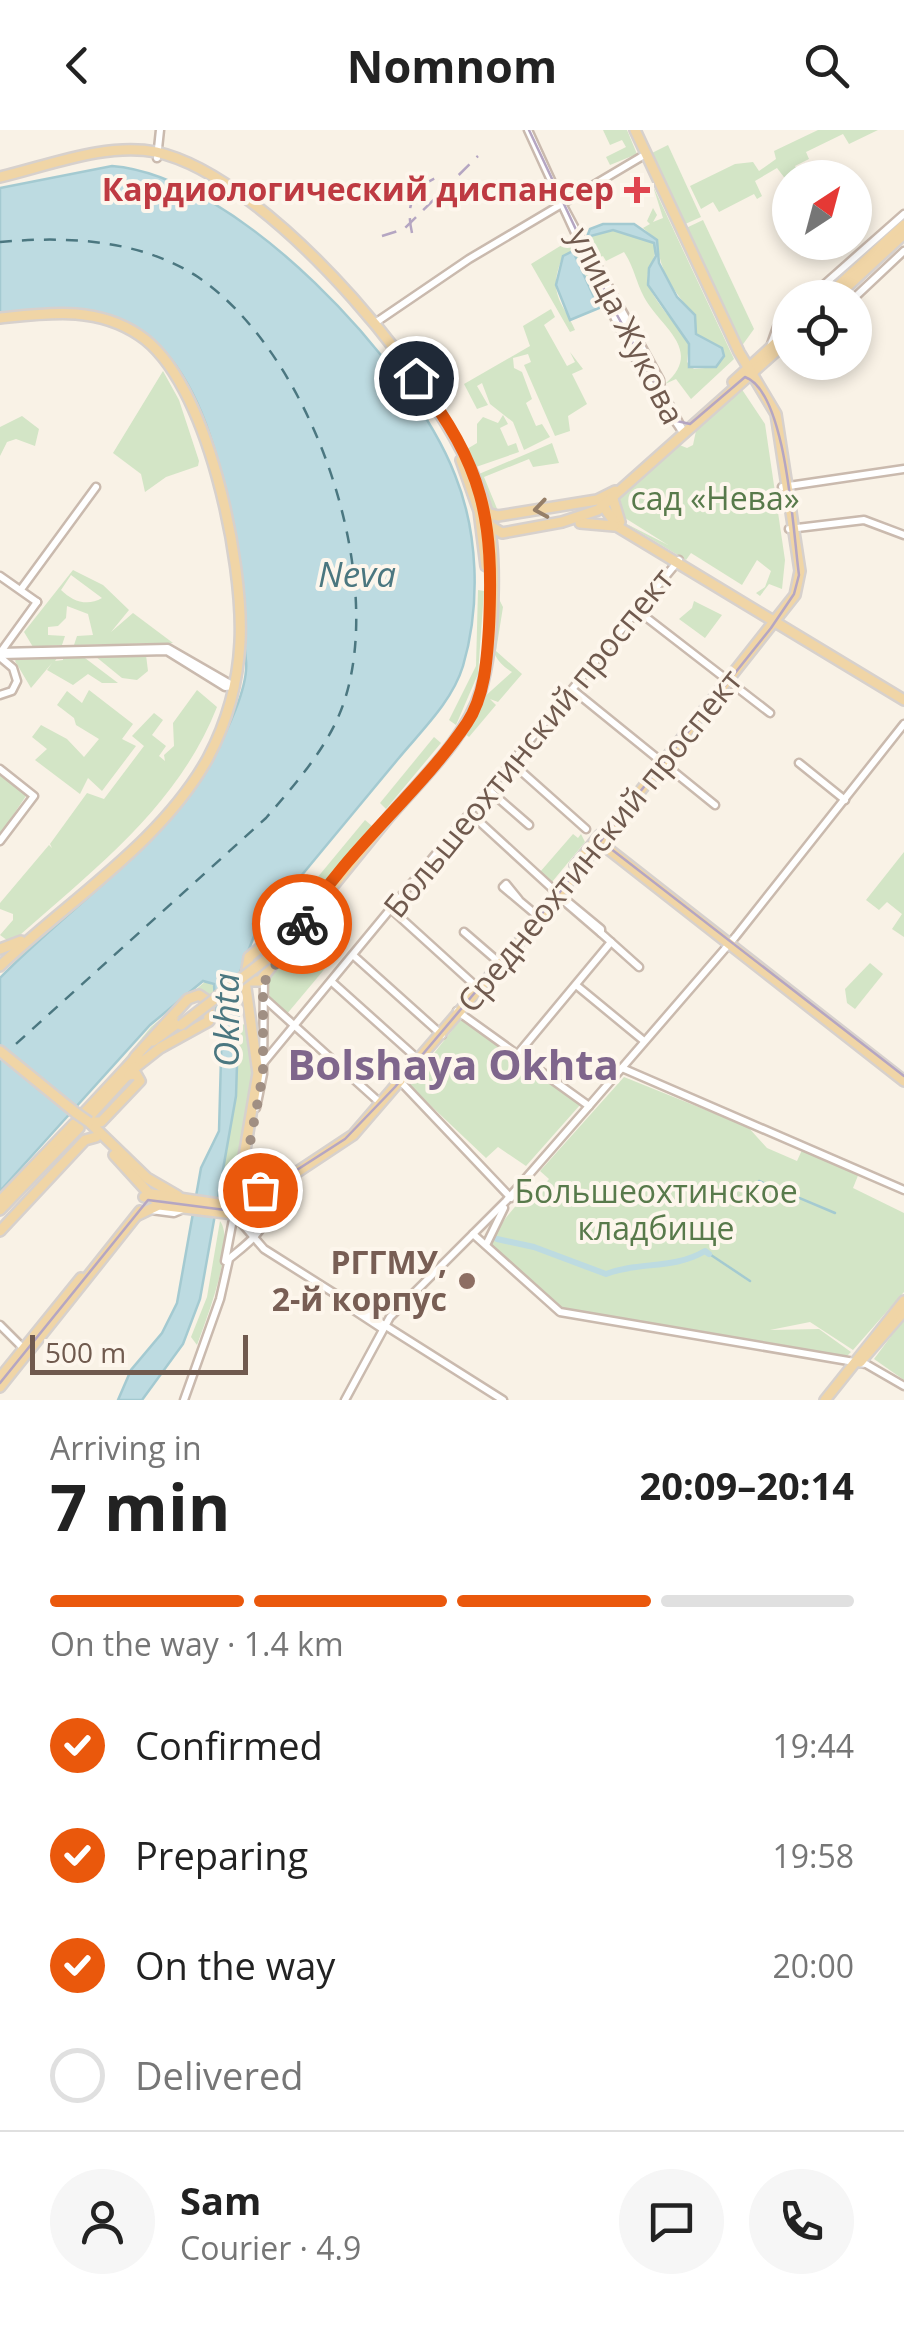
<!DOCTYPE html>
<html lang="en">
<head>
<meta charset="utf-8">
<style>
  body { margin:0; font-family:"Open Sans",sans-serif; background:#f6f6f6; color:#222; height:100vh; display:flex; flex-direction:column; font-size:38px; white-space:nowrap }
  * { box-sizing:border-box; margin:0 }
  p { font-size:32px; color:#767676 }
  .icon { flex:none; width:55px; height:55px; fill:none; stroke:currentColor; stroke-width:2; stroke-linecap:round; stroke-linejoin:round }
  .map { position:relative; height:1270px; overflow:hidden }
  .details { display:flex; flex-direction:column; background:#fff; flex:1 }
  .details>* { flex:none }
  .needle { width:65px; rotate:36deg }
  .controls { position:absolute; left:772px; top:30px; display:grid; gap:20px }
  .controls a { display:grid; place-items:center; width:100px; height:100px; border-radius:50%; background:#fff; box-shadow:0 5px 15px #0003; font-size:50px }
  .scale { position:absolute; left:30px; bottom:25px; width:218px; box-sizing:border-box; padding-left:10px; border:5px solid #705a4e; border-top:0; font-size:28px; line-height:35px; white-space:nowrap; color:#705a4e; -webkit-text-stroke:8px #fdf6ec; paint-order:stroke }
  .pin { position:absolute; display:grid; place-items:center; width:85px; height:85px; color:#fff; margin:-42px; border:5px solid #fff; border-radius:50%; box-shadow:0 2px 10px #0007 }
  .courier { position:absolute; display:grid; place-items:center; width:100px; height:100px; margin:-50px; border:8px solid #ea580c; border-radius:50%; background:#fff; color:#222; box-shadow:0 2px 12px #0007 }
  .headline em { font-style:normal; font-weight:700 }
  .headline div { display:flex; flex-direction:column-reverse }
  .headline { display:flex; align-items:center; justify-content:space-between; height:170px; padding:0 50px }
  h1 { font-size:65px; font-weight:700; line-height:75px }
  .bar { display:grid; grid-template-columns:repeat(4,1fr); gap:15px 10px; align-content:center; height:120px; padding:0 50px }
  .bar i { height:12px; border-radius:8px; background:#e0e0e0 }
  .bar .active { background:#ea580c }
  .bar p { grid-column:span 4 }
  .line { display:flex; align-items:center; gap:25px; padding:0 50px; border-top:2px solid #e0e0e0 }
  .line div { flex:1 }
  .round { display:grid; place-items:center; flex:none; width:105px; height:105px; border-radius:52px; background:#f6f6f6 }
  ol { padding:0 50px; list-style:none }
  li { display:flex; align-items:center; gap:30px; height:110px }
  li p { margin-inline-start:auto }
  li .icon { padding:10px; border-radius:50%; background:#ea580c; color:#fff; stroke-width:4 }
  li:last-child { color:#767676 }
  li i { width:55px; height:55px; border:5px solid #e0e0e0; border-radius:50% }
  header { display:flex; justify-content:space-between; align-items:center; height:130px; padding:0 50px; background:#fff; font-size:45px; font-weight:700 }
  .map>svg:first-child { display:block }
  .green { fill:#d3e5c6; fill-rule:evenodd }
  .water { fill:#bddbe1; stroke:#a4cad1; stroke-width:2.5 }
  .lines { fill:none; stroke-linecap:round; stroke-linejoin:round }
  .stream { stroke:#a4cad1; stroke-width:2.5 }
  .river { stroke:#bddbe1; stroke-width:6 }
  .ferry { stroke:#4b7780; stroke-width:2.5; stroke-dasharray:12 10; stroke-linecap:butt }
  .minor-casing { stroke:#cabaae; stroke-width:11 }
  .major-casing { stroke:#d7d1cd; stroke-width:14 }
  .minor { stroke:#fff; stroke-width:6 }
  .major { stroke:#f0d5a6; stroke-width:9 }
  .tram { stroke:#b5a6c2; stroke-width:2.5 }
  .rail { stroke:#b5a6c2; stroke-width:2.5; stroke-dasharray:15 10; stroke-linecap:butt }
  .major-bridge-casing { stroke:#d7d1cd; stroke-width:14; stroke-linecap:butt }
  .major-bridge { stroke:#f0d5a6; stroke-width:9 }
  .oneway { stroke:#967f68 }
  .done { stroke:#a08f83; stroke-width:10; stroke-dasharray:0 18 }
  .route { stroke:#ea580c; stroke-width:12 }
  .health-dot { fill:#e0444e; stroke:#fdf6ec; stroke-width:4 }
  .education-dot { fill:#8d6e63; stroke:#fdf6ec; stroke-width:4 }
  .labels { text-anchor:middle; stroke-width:8; stroke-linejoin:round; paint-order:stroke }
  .health-label { font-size:32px; font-weight:bold; fill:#be3a42; stroke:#fdf6ec; text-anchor:end }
  .street-label { font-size:32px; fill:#705a4e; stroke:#fdf6ec }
  .park-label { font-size:32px; fill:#587a4b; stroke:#fdf6ec }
  .education-label { font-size:32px; font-weight:bold; fill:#785e54; stroke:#fdf6ec; text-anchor:end }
  .water-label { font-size:35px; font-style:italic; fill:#4b7780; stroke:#fdf6ec }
  .district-label { font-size:42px; font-weight:bold; fill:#7f668c; stroke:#fdf6ec }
</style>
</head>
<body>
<header><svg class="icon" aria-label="back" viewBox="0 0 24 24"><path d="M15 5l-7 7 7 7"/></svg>Nomnom<svg class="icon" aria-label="search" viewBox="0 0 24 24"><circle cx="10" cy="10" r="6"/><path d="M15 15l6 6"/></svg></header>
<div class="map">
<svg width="904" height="1270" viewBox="0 0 904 1270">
  <rect width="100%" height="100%" fill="#f9f2e6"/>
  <g class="green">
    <path d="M603,0H627L637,24L610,35L606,27L626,17L622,10L610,15Z"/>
    <path d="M818,0H878L849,14L843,4L806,22L809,29L795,36L801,47L790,48V55L777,38L755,51L762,66L757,69L754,64L719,82L713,72L701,79L690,56L735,34L753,32L759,41L776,29L774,21Z"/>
    <path d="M668,15L701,87L683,95L650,24Z"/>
    <path d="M653,56L734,229L691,269L676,249L665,254C705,220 659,196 644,167C636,152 634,137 624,122L606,131L603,126L598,128L587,107L613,100L654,113C659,129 645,136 648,152C651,169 679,196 689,214L687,232L694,239L716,237L722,218L696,204L695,185C674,163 659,141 657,110L643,98L650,94L647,91L653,78L657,85L653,92L663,88Z"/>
    <path d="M703,90L754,199L741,217L684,99Z"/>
    <path d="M570,110L604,178H599L587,157L590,152L580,135L563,126C546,165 564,173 575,200L570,202L531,134Z"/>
    <path d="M551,179L555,187L544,195L567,236L575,232L570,222L583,239L572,244L587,274L568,286L570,301L555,306L524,235L531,232L528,224L513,228L514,238L522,242L532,269L526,273L536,296L542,294L550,307L524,320L513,292L490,274L482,253L477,256L488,275L477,279L464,254L530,216L523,196Z"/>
    <path d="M163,241L179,270L199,331L198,336L166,347L145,362L141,344L113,323Z"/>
    <path d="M741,258L765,294L785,430L782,459L769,454L760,466L756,463L765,457L771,441L757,430L742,455L691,423L686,430L621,391L668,415L625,388L617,370L677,314L687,318L693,315L697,296Z"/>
    <path d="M503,285L508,294L500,298L508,316L516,313L519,322L476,337L467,319L477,313V294L483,287L498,293Z"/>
    <path d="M22,286L39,299L35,316L16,309L7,312L0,326V297Z"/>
    <path d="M552,313L559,333L533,337L529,329L484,347L498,381L493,382L479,344Z"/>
    <path d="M73,440L103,455L129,480L111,502L133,483L173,513L74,515L77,506L93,505L88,484L67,476L66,488L58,496L48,497V505L65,506L62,515L33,517L24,502ZM71,445L102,468C87,477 72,471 61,460Z"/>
    <path d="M478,460L484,461L478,544L456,595L449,590L476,536Z"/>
    <path d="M497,465L503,477L496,521L522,544L498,572L490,569L496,575L469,607L464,603L482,569L512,542C481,524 494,499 497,465Z"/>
    <path d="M694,471L722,485L705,508L679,489L692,478Z"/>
    <path d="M60,524L55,531L63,530V525H81L118,553H102L88,544L73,555L47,540L52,533L31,558L15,531L19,526Z"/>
    <path d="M146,525L148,541L137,550L122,548L95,526Z"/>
    <path d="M89,560L133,594L122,609L136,616L102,661L88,648L80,664L35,630L47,619L32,607L41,595L67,609L84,627L99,609L76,595L74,588L57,575L67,561L82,573Z"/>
    <path d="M197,560L217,577C177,679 89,743 11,813L0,805L13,790V784L0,779V773L49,715L52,718L50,714L87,663L104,669L144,616L132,606L154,583L163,590L152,605L166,616L159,626L165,631L164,625L174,616L173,593Z"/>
    <path d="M434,607L441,613L386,679L380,673Z"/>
    <path d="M0,642L26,666L1,703L0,702Z"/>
    <path d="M365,690L372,696L319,760L312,754Z"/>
    <path d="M573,704L578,708L581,704L585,712L552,752L540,742Z"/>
    <path d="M904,722V807L892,799L902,784L887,772L879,780L866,770Z"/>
    <path d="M326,769L330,773L318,794L343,817L286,885L270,869L267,849Z"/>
    <path d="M870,833L883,844L855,879L847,873L845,859Z"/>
    <path d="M206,851L214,856L215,886L213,874L197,864L86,976L151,897Z"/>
    <path d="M461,889L580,975L526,1036L498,1017L486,1028L409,955Z"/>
    <path d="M247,894L254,959L233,1063L227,1069L219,1066L236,966L238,895Z"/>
    <path d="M624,947L748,997L767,1018L797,1031L802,1020L859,1043L853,1058L904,1083V1162L853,1220L810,1192L770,1200L819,1199L851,1222L847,1226L560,1179L491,1117C497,1093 515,1078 530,1060L536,1064L549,1049L540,1041Z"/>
    <path d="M220,1091C236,1113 207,1188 197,1215L191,1207L207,1167Z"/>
    <path d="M904,1189V1250L874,1229Z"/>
  </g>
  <g class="water">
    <path d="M112,36C238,46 412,234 455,345C478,402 481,474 463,536C452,572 421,601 398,629C362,672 327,715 291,758L284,756L253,794L256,801L240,842L236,966L200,1169L183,1214L142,1270H118L131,1240L162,1203L177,1173L201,1038L219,1001L222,891L216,890L214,854L203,851L150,895L0,1061V848C62,783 169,710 209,636C222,610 249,560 246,531C236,435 229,250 133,196C91,172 46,180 0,184V58Z"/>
    <path d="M603,94H634L657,110L659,133L677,167L695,185L696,204L722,218L724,226L716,237H689V214L648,155L649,138L656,126L654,113L613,100L587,107L590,99Z"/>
    <path d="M573,121L599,178L570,190L556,155L563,126Z"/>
  </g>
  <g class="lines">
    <g class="stream">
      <path d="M759,1051L835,1083"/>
      <path d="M711,1125L750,1151"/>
    </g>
    <path class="river" d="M497,1109L534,1117L606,1144C639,1131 673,1140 705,1121L709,1124"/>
    <path class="ferry" d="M0,112C66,106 140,109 198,147C310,223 386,439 345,569C331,614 297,652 266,688L7,922"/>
    <g class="minor-casing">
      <g id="minor">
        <path d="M528,0L610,179L645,247L684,304"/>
        <path d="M157,28L160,0"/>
        <path d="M562,74L685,304"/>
        <path d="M594,130L660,250L661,260"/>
        <path d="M809,168L904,84"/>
        <path d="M854,168L904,121"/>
        <path d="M375,193L469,129L646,24"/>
        <path d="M770,217L777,197L790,185"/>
        <path d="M782,357L904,339"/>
        <path d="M789,399L864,390L904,405"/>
        <path d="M0,446L37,472"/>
        <path d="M22,458L96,357"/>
        <path d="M638,481L770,583"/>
        <path d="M0,522L168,518L234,556L225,557L167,521L0,525"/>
        <path d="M0,523L37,472"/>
        <path d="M0,527L13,538L17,551L12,561L0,565"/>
        <path d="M573,560L715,675"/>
        <path d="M799,633L845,670"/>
        <path d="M513,634L586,699"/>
        <path d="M0,639L34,666L0,711"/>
        <path d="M490,661L529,695"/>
        <path d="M471,684L555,761"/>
        <path d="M555,761L601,799V803L558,766Z"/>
        <path d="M519,770L506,754L503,757L540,788"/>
        <path d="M392,780L479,859"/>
        <path d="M464,802L501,834"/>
        <path d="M601,803L639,837"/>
        <path d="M354,826L442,905"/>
        <path d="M332,852L420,931"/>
        <path d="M576,855L644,911"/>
        <path d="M265,869L378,971"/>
        <path d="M457,881L589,976"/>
        <path d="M517,925L611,812"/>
        <path d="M259,938L679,430"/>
        <path d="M622,938L904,1060"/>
        <path d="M399,950L511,1068"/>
        <path d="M256,978L263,944L264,847"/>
        <path d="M151,1080L174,1083L183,1079"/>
        <path d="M232,1082L264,1119L503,1270"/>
        <path d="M473,1104L560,1182L866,1234L904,1256"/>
        <path d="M486,1115L504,1078"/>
        <path d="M225,1131L234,1084"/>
        <path d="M349,1177L381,1198"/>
        <path d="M0,1195L25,1220"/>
        <path d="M184,1270L220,1169L229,1129C252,1109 280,1092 259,1059C253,1049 247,1041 247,1030"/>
        <path d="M345,1270L390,1187L506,1071L589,976L736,806L904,594"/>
      </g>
    </g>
    <g class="major-casing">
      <g id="major">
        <path d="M0,47C47,36 107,12 156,22C272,47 455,268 486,379C498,425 494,515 481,560C466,609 421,649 388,688C352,732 316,779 277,821"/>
        <path d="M825,168L904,95"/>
        <path d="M835,168L904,104"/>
        <path d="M0,188C49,183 96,176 139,205C208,250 244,433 240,512C238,552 227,592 208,628C161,713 69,770 0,836"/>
        <path d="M733,252L790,200"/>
        <path d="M461,330L479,381L486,436"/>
        <path d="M613,369L620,392"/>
        <path d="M603,376L618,397L904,570"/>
        <path d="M487,383L498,386L597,370L615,361"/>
        <path d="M580,393L614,396"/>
        <path d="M487,394L502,403L562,392L598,380L790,209"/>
        <path d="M598,711L904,951"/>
        <path d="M575,736L600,705"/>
        <path d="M286,818L260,851H245L249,827L303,783"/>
        <path d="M0,819L21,811"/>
        <path d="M153,911L179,892"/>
        <path d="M0,921L76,983"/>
        <path d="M132,940L160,918L209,891L208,871L199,865L188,869L135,927"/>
        <path d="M84,983L138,925"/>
        <path d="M89,987L135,937"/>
        <path d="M89,992L147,1048L178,1066"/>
        <path d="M89,992H101L140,951L136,944L129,945"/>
        <path d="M114,1025L154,1069"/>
        <path d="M144,1067L152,1064L232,1076L273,1052"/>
        <path d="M0,1071L74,994"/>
        <path d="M0,1080L79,998"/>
        <path d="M235,1080L258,943L245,851"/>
        <path d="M138,1085L159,1075L234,1084L353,1005L540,788L795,465L800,441L776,284L739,222L635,0"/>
        <path d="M0,1101L85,1010L96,1007"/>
        <path d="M860,1232L904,1181"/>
        <path d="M0,1248L81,1148"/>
        <path d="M0,1257L140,1081"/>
        <path d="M825,1270L904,1171"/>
      </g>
    </g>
    <use href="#minor" class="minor"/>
    <use href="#major" class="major"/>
    <g class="tram">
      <path d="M594,715H606L904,946"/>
      <path d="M0,1253L148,1070L233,1081L345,1009L395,957L555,768L771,498L794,464L799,445C793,403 787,262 745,247L690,294L677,291L613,178L529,0"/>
    </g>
    <g class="rail">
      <path d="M412,103C406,76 411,58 438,47"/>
      <path d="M382,106L404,99L478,26"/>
    </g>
    <g class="major-bridge-casing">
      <g id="major-bridge">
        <path d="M181,895L277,821"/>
        <path d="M76,983L89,992"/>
      </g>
    </g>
    <use href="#major-bridge" class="major-bridge"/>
  </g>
  <defs><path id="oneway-chevron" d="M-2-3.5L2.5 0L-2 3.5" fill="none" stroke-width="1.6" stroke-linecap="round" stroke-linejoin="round" transform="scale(2.5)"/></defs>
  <use class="oneway" href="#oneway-chevron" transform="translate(541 379) rotate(171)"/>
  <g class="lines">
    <path class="done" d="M260,1060L246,1034L263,944V854L302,794"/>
    <path class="route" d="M302,794C346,720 419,664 467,593C485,566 487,529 489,497C494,388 484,337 416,248"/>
  </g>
  <path class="health-dot" d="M632 45h10v10h10v10h-10v10h-10v-10h-10v-10h10z"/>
  <circle class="education-dot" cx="467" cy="1151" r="10"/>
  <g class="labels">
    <g class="health-label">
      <text x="614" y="71">Кардиологический диспансер</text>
    </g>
    <g class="street-label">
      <text transform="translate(626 196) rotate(63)" y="11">улица Жукова</text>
      <text transform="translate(529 613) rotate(-51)" y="11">Большеохтинский проспект</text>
      <text transform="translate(600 711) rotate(-51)" y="11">Среднеохтинский проспект</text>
    </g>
    <g class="park-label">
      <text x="715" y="380">сад «Нева»</text>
      <text x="656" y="1073">Большеохтинское<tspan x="656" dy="37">кладбище</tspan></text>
    </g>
    <g class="education-label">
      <text x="447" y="1144">РГГМУ,<tspan x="447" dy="37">2-й корпус</tspan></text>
    </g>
    <g class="water-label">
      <text x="357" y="457">Neva</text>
      <text transform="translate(227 890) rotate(-90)" y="12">Okhta</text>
    </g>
    <g class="district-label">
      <text x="453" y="950">Bolshaya Okhta</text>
    </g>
  </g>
</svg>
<div class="controls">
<a><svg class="needle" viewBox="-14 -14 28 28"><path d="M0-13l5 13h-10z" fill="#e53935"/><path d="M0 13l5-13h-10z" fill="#767676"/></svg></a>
<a><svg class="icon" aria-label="locate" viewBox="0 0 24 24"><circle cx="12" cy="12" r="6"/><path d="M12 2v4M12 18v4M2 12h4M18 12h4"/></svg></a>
</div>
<div class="scale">500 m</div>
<div class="pin" style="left:260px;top:1060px;background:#ea580c"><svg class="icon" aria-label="bag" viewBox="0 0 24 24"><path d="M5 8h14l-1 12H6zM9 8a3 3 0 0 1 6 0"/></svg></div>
<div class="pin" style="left:416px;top:248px;background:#1f2937"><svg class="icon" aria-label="home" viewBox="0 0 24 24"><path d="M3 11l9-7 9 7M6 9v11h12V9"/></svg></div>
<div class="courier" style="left:302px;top:794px"><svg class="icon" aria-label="bike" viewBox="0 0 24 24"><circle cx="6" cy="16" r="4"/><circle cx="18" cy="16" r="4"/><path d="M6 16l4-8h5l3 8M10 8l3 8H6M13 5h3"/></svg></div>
</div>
<section class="details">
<div class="headline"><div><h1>7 min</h1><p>Arriving in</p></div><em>20:09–20:14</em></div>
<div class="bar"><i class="active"></i><i class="active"></i><i class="active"></i><i></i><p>On the way · 1.4 km</p></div>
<ol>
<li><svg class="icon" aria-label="check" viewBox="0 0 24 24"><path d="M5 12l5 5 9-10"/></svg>Confirmed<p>19:44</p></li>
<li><svg class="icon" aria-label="check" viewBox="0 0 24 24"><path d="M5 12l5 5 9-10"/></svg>Preparing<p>19:58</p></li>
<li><svg class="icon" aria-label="check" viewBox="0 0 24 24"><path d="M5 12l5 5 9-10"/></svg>On the way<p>20:00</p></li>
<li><i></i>Delivered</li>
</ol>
<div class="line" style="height:180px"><a class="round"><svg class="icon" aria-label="person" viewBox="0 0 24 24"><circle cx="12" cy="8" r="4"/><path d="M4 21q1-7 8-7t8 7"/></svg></a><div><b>Sam</b><p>Courier · 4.9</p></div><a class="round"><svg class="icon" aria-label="chat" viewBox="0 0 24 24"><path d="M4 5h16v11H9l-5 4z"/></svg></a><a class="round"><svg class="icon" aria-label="phone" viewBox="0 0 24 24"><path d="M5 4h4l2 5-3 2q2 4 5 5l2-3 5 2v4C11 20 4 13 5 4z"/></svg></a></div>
</section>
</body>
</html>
